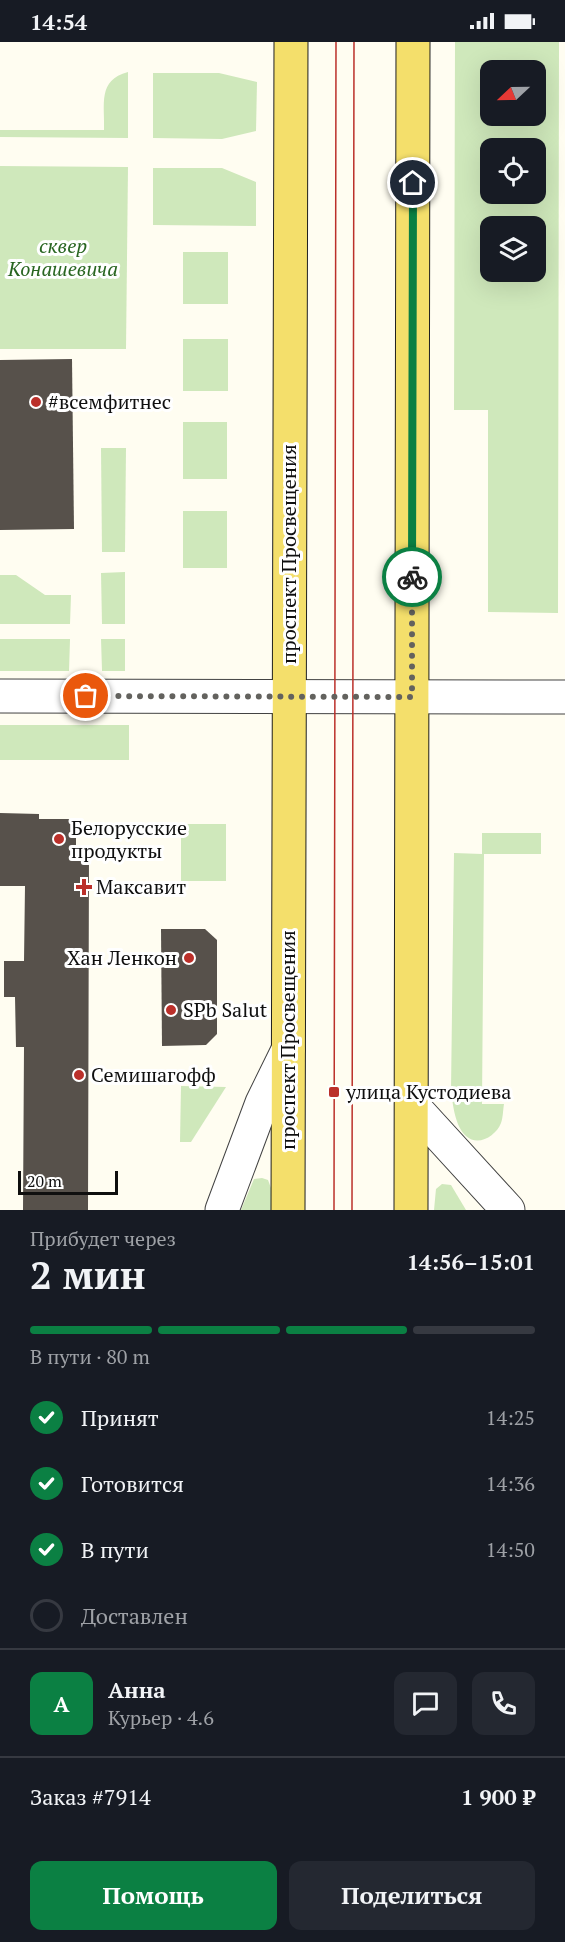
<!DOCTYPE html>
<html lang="ru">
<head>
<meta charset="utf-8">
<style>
  body { margin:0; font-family:"PT Serif",serif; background:#242831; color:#f1f3f6; height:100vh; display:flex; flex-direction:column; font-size:22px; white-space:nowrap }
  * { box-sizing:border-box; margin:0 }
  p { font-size:20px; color:#9ea1a6 }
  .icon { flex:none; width:33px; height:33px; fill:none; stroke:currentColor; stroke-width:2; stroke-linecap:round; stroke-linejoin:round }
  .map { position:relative; height:1168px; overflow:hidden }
  .sheet { display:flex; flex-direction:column; background:#171b24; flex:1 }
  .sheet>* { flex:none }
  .needle { width:39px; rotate:248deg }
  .tools { position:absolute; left:480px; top:18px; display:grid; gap:12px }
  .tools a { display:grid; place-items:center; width:66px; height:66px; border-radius:12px; background:#171b24; box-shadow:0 6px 24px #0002; font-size:30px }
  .scale { position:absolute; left:18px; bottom:15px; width:100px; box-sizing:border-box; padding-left:6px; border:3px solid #0f0f0f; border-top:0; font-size:16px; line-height:21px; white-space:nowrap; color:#0f0f0f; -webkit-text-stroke:4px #fff; paint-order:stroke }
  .pin { position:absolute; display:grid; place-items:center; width:51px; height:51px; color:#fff; margin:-26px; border:3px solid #fff; border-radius:50%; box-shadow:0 2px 6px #0007 }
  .courier { position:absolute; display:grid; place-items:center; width:60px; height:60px; margin:-30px; border:4px solid #0b8043; border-radius:50%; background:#fff; color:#222; box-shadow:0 2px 8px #0007 }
  .headline em { font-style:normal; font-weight:700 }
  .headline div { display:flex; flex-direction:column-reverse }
  .headline { display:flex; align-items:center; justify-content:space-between; height:102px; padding:0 30px }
  h1 { font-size:39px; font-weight:700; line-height:45px }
  .bar { display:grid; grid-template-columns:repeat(4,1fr); gap:9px 6px; align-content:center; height:72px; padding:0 30px }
  .bar i { height:8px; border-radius:4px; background:#363941 }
  .bar .current { background:#0b8043 }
  .bar p { grid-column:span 4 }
  .line { display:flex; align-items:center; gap:15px; padding:0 30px; border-top:2px solid #363941 }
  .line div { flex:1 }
  .round { display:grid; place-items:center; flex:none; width:63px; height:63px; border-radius:12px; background:#242831 }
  ol { padding:0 30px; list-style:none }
  li { display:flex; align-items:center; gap:18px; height:66px }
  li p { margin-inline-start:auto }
  li .icon { padding:6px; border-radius:50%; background:#0b8043; color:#fff; stroke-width:4 }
  li:last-child { color:#9ea1a6 }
  li i { width:33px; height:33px; border:3px solid #363941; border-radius:50% }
  .button { display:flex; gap:12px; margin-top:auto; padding:12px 30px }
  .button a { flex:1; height:69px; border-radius:12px; background:#0b8043; color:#fff; font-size:24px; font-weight:700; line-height:69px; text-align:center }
  .button a+a { background:#242831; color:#f1f3f6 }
  .status { display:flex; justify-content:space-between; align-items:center; height:42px; padding:0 30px; background:#171b24; direction:ltr }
  .status svg { height:16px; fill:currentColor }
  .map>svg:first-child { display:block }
  .green { fill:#cfe8bb; fill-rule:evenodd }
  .building { fill:#57514b }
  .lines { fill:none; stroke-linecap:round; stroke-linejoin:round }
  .minor-casing { stroke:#424242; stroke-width:35 }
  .major-casing { stroke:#202020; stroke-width:35 }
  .minor { stroke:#fff; stroke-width:33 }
  .major { stroke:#f4df6b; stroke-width:33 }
  .tram { stroke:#bb302a; stroke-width:1.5 }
  .done { stroke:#63625e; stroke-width:6; stroke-dasharray:0 10.8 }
  .route { stroke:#0b8043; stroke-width:8 }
  .poi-dot { fill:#bb302a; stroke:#fff; stroke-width:2 }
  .labels { text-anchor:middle; stroke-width:6; stroke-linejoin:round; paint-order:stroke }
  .park-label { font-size:20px; font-style:italic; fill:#286520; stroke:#fff }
  .poi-label { font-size:20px; fill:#0f0f0f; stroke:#fff; text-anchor:start }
  .street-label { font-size:20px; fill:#0f0f0f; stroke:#fff }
</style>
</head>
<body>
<div class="status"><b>14:54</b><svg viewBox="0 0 49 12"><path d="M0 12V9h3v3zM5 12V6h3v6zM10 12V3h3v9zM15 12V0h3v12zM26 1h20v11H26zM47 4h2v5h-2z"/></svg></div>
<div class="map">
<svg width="565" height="1168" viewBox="0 0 565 1168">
  <rect width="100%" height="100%" fill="#fffdf1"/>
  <g class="green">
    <path d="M455,0H559L558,571L488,570V368H454ZM490,28H536V74H490ZM490,106H536V152H490ZM490,184H536V230H490Z"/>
    <path d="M128,30V96L0,95V88H104C105,63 97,38 128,30Z"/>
    <path d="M153,31H219L257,40L256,89L222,97L153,96Z"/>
    <path d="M0,124L128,125L126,307H0Z"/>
    <path d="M153,126H222L256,140V184L153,183Z"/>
    <rect x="183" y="210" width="45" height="52"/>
    <rect x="183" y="297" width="45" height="52"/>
    <rect x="183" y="380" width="44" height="57"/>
    <path d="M101,406H126L125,510H102Z"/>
    <rect x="183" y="469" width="44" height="57"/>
    <path d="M125,530V582H102L101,531Z"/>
    <path d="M0,533H16L45,553H71L70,582H0Z"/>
    <path d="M0,597H70L69,629H0Z"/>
    <path d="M101,597H125V629H102Z"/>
    <rect x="0" y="683" width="129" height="35"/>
    <rect x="181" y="782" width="45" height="57"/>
    <path d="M482,791H541V812H484L482,1062H504C503,1068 503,1076 501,1081C496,1094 478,1105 466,1094C455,1084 453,1063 451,1049L454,811L482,812Z"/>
    <path d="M181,1044L226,1045L191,1100H180Z"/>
    <path d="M262,1136L268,1138L271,1146V1168H241L254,1137Z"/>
    <path d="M442,1142L451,1143L466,1168H434L436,1147Z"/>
  </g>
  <g class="building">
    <path d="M72,317L74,487L0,488V318Z"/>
    <path d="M0,771L39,772V777H76V811H89L88,1168H23L24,1005H16L15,955H4V919H24L25,844H0Z"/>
    <path d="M161,887H205L217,898V992L206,1003L162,1004Z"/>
  </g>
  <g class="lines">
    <g class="minor-casing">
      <g id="minor">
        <path d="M0,654L565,655"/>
        <path d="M412,1063L508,1168"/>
        <path d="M222,1168L262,1061L288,1008"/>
      </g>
    </g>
    <g class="major-casing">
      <g id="major">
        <path d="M288,1168L291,0"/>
        <path d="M411,1168L413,0"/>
      </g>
    </g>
    <use href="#minor" class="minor"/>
    <use href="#major" class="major"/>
    <g class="tram">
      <path d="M334,1168L336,0"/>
      <path d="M352,1168L354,0"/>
    </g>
  </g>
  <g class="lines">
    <path class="done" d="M86,654L412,655V535"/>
    <path class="route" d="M412,535L413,141"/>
  </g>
  <g class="poi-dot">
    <circle cx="36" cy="360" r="6"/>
    <circle cx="59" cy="797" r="6"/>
    <path d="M81 836h6v6h6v6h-6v6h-6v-6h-6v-6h6z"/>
    <circle cx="189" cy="916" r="6"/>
    <circle cx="171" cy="968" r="6"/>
    <circle cx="79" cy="1033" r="6"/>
    <rect x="328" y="1044" width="12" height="12" rx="3"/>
  </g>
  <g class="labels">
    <g class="park-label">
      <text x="63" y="211">сквер<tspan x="63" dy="23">Конашевича</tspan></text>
    </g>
    <g class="poi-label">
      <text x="48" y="367">#всемфитнес</text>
      <text x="71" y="793">Белорусские<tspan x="71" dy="23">продукты</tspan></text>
      <text x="96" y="852">Максавит</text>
      <text x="177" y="923" text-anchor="end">Хан Ленкон</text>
      <text x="183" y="975">SPb Salut</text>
      <text x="91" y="1040">Семишагофф</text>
      <text x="346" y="1057">улица Кустодиева</text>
    </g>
    <g class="street-label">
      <text transform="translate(289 512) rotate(-90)" y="7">проспект Просвещения</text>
      <text transform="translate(288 998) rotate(-90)" y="7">проспект Просвещения</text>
    </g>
  </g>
</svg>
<div class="tools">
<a><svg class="needle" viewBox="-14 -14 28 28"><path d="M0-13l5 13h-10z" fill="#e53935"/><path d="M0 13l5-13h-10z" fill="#9ea1a6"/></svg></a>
<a><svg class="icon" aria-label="locate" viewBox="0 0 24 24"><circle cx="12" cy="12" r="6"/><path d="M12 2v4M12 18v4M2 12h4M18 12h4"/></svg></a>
<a><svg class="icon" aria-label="layers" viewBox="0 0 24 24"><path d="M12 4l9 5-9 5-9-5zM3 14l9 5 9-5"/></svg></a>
</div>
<div class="scale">20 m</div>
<div class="pin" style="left:86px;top:654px;background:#ea580c"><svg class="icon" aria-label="bag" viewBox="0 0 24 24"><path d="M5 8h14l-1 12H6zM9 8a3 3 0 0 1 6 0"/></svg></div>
<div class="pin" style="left:413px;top:141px;background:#1f2937"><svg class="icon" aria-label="home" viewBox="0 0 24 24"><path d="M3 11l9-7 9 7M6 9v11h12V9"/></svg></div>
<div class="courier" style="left:412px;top:535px"><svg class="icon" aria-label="bike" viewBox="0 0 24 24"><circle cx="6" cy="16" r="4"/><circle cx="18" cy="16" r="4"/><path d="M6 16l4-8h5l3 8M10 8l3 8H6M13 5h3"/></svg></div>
</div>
<section class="sheet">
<div class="headline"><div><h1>2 мин</h1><p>Прибудет через</p></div><em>14:56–15:01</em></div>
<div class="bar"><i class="current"></i><i class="current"></i><i class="current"></i><i></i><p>В пути · 80 m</p></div>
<ol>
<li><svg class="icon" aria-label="check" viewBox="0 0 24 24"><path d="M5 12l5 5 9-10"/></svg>Принят<p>14:25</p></li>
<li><svg class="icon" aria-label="check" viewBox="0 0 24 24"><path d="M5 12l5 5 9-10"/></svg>Готовится<p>14:36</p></li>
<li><svg class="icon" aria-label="check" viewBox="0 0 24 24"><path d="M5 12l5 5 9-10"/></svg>В пути<p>14:50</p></li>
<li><i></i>Доставлен</li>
</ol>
<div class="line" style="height:108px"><b class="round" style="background:#0b8043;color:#fff">А</b><div><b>Анна</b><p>Курьер · 4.6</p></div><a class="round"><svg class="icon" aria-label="chat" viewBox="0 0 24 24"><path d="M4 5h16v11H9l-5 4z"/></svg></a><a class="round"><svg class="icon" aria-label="phone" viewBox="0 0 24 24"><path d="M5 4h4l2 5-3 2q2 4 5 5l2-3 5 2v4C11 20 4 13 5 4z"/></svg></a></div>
<div class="line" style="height:78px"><div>Заказ #7914</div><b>1 900 ₽</b></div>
<div class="button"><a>Помощь</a><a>Поделиться</a></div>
</section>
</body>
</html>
